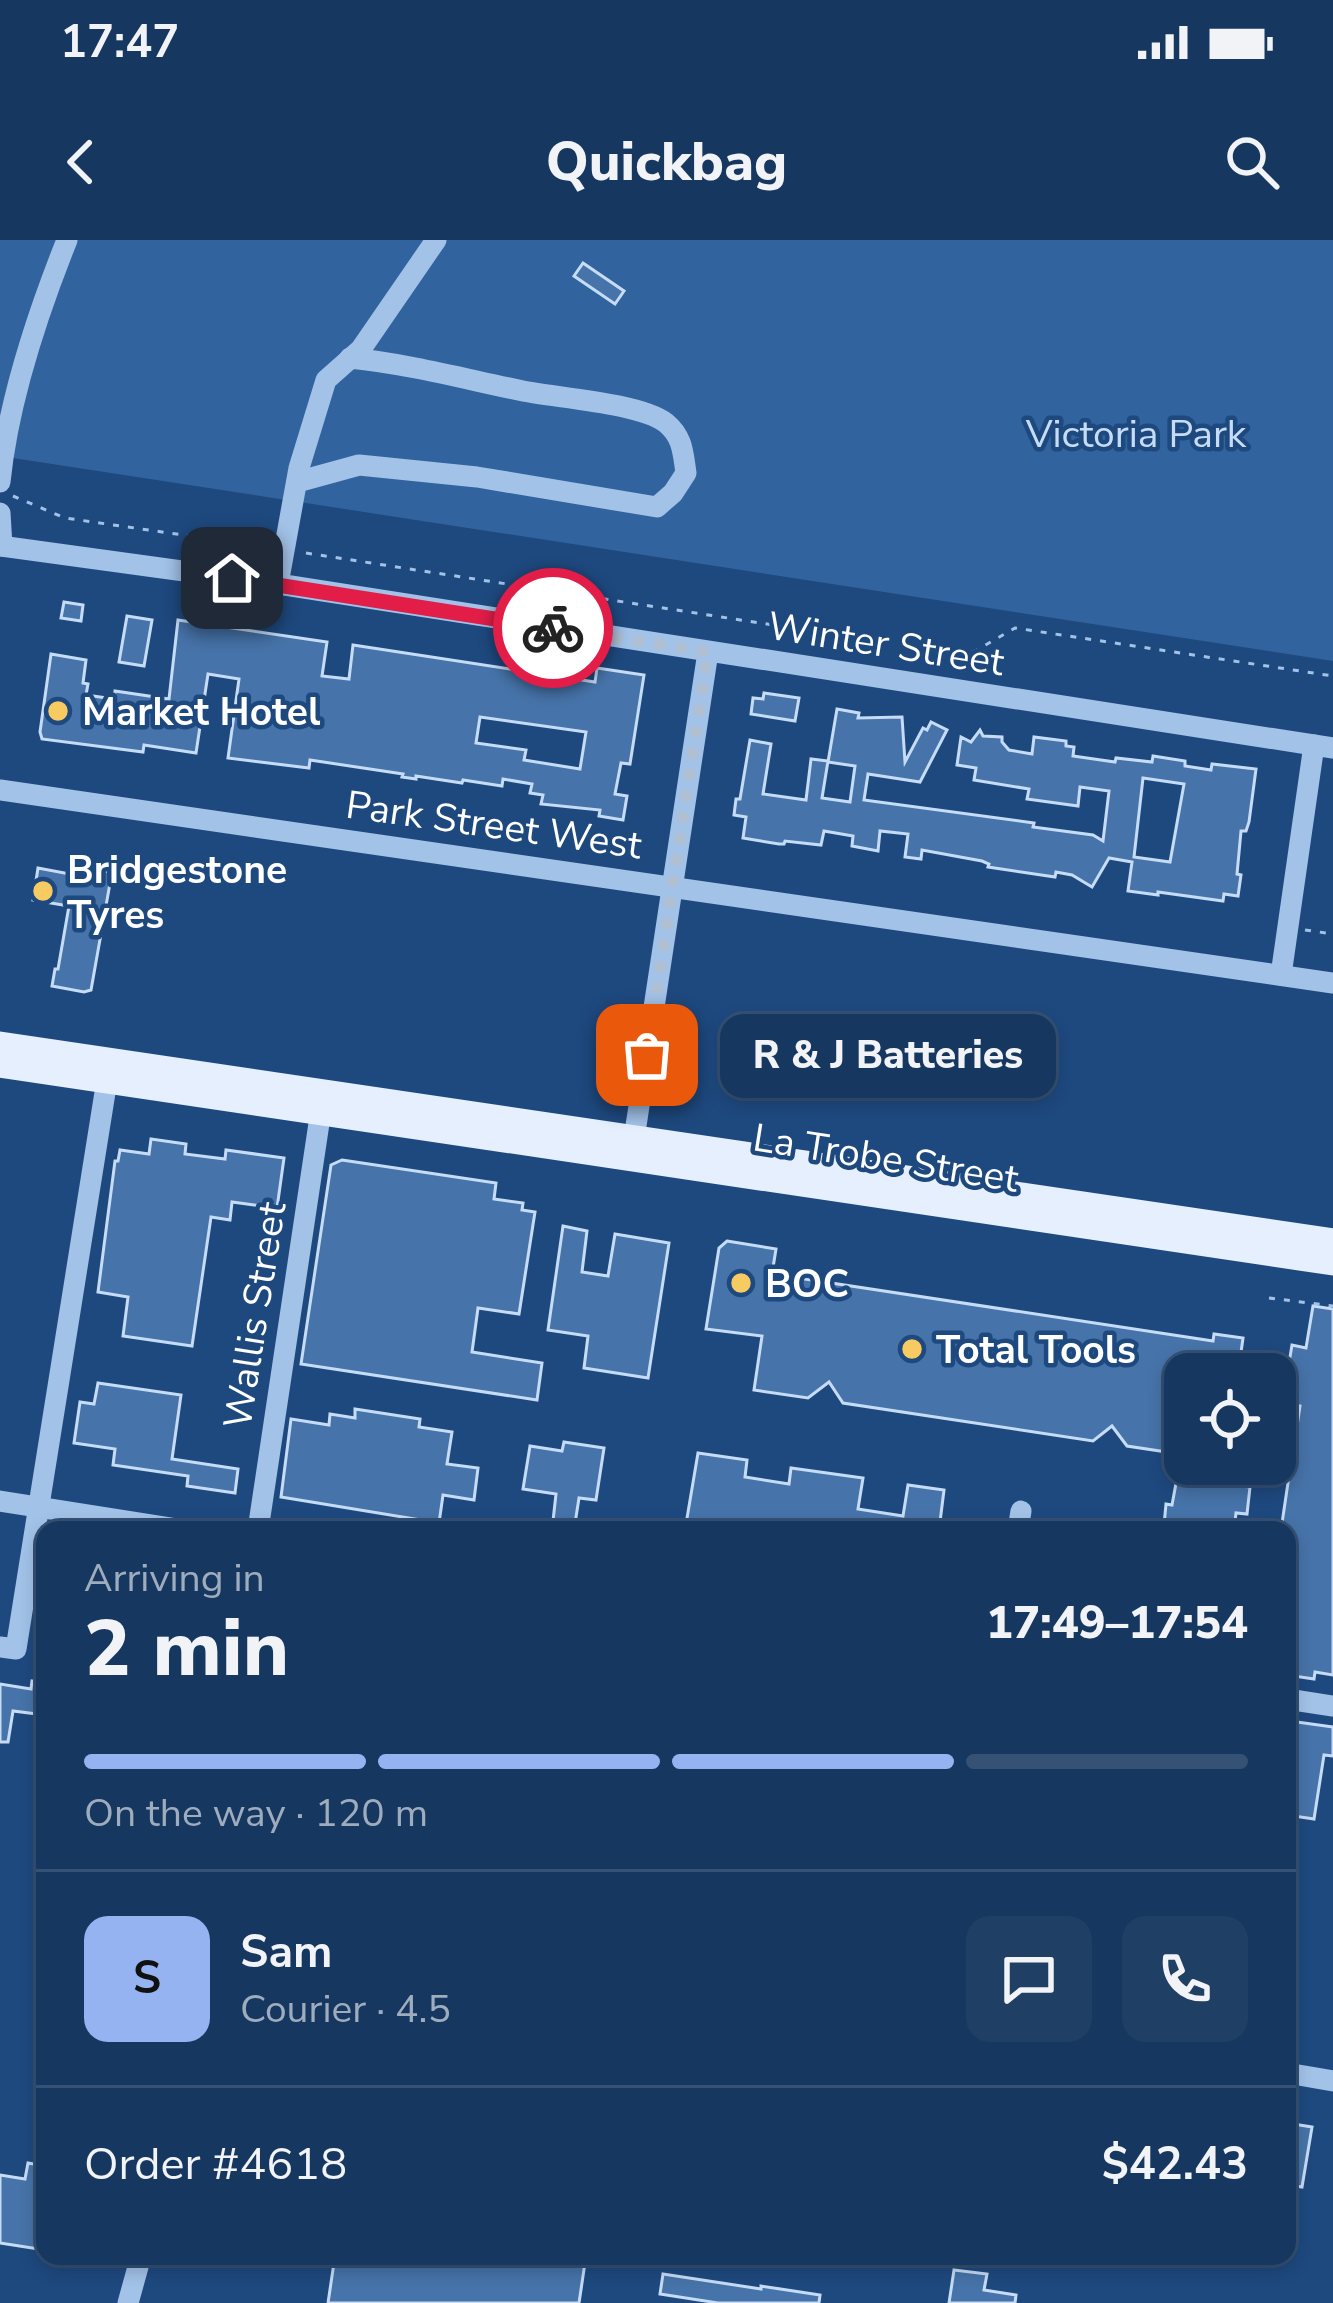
<!DOCTYPE html>
<html lang="en">
<head>
<meta charset="utf-8">
<style>
  body { margin:0; font-family:"Nunito Sans",sans-serif; background:#1f3f65; color:#f1f3f6; height:100vh; display:flex; flex-direction:column; font-size:45px; white-space:nowrap }
  * { box-sizing:border-box; margin:0 }
  p { font-size:39px; color:#9eacbd }
  .icon { flex:none; width:66px; height:66px; fill:none; stroke:currentColor; stroke-width:2; stroke-linecap:round; stroke-linejoin:round }
  .map { position:relative; flex:1; overflow:hidden }
  .sheet { position:absolute; left:36px; top:1281px; width:1260px; height:744px; display:flex; flex-direction:column; background:#16375f; border-radius:24px; box-shadow:0 6px 18px #0003,0 0 0 3px #355174 }
  .sheet>* { flex:none }
  .fabs { position:absolute; left:1164px; top:1113px; display:grid; gap:24px }
  .fabs a { display:grid; place-items:center; width:132px; height:132px; border-radius:24px; background:#16375f; box-shadow:0 6px 18px #0003,0 0 0 3px #355174; font-size:60px }
  .pin { position:absolute; display:grid; place-items:center; width:102px; height:102px; color:#fff; margin:-51px; border-radius:24px; box-shadow:0 6px 18px #0006 }
  .courier { position:absolute; display:grid; place-items:center; width:120px; height:120px; margin:-60px; border:9px solid #e11d48; border-radius:50%; background:#fff; color:#222; box-shadow:0 3px 15px #0007 }
  .bubble { position:absolute; height:84px; border-radius:24px; background:#16375f; box-shadow:0 6px 18px #0003,0 0 0 3px #355174; font-size:39px; font-weight:800; line-height:84px; text-align:center }
  .head em { font-style:normal; font-weight:800 }
  .head div { display:flex; flex-direction:column-reverse }
  .head { display:flex; align-items:center; justify-content:space-between; height:204px; padding:0 48px }
  h1 { font-size:78px; font-weight:800; line-height:90px }
  .bar { display:grid; grid-template-columns:repeat(4,1fr); gap:18px 12px; align-content:center; height:144px; padding:0 48px }
  .bar i { height:15px; border-radius:9px; background:#355174 }
  .bar .on { background:#95b2f1 }
  .bar p { grid-column:span 4 }
  .line { display:flex; align-items:center; gap:30px; padding:0 48px; border-top:3px solid #355174 }
  .line div { flex:1 }
  .round { display:grid; place-items:center; flex:none; width:126px; height:126px; border-radius:24px; background:#1f3f65 }
  .status { display:flex; justify-content:space-between; align-items:center; height:84px; padding:0 60px; background:#16375f; direction:ltr }
  .status svg { height:33px; fill:currentColor }
  header { display:flex; justify-content:space-between; align-items:center; height:156px; padding:0 48px; background:#16375f; font-size:54px; font-weight:800 }
  .map>svg:first-child { display:block }
  .green { fill:#31639e }
  .building { fill:#4673a9; stroke:#c6dcf6; stroke-width:3; fill-rule:evenodd }
  .lines { fill:none; stroke-linecap:round; stroke-linejoin:round }
  .path { stroke:#a2c2e8; stroke-width:3; stroke-dasharray:6 9; stroke-linecap:butt }
  .minor { stroke:#a2c2e8; stroke-width:21 }
  .major { stroke:#e5effe; stroke-width:27 }
  .done { stroke:#b0bfd2; stroke-width:12; stroke-dasharray:0 21.6 }
  .route { stroke:#e11d48; stroke-width:15 }
  .poi-dot { fill:#f7cb61; stroke:#1e497f; stroke-width:4.5 }
  .labels { text-anchor:middle; stroke-width:9; stroke-linejoin:round; paint-order:stroke }
  .park-label { font-size:39px; fill:#c6dcf6; stroke:#1e497f }
  .street-label { font-size:39px; fill:#fff; stroke:#1e497f }
  .poi-label { font-size:39px; font-weight:bold; fill:#fff; stroke:#1e497f; text-anchor:start }
</style>
</head>
<body>
<div class="status"><b>17:47</b><svg viewBox="0 0 49 12"><path d="M0 12V9h3v3zM5 12V6h3v6zM10 12V3h3v9zM15 12V0h3v12zM26 1h20v11H26zM47 4h2v5h-2z"/></svg></div>
<header><svg class="icon" aria-label="back" viewBox="0 0 24 24"><path d="M15 5l-7 7 7 7"/></svg>Quickbag<svg class="icon" aria-label="search" viewBox="0 0 24 24"><circle cx="10" cy="10" r="6"/><path d="M15 15l6 6"/></svg></header>
<div class="map">
<svg width="1333" height="2063" viewBox="0 0 1333 2063">
  <rect width="100%" height="100%" fill="#1e497f"/>
  <path class="green" d="M0,0H1333V421L0,216Z"/>
  <g class="building">
    <path d="M583,23L624,51L615,64L574,36Z"/>
    <path d="M64,362L83,365L81,381L61,378Z"/>
    <path d="M127,376L152,380L144,426L119,422Z"/>
    <path d="M178,380L327,402L322,436L349,439L353,405L595,442L597,428L644,435L630,524L621,523L615,554L627,556L623,580L599,576L600,570L541,564L543,555L530,553L532,544L503,539L502,546L463,540L462,543L416,536V539L402,537L403,534L310,520L309,528L228,518L239,439L208,434L196,513L144,505L143,512L42,499L40,492L51,414L86,420L83,443L88,444L86,455L114,459L115,451L169,459ZM480,477L586,492L580,529L524,520L526,510L476,503Z"/>
    <path d="M764,453L799,458L795,481L751,474L753,458L763,459Z"/>
    <path d="M837,469L859,473L858,478L902,477L905,522L923,488L927,490L931,482L947,490L920,542L868,534L864,560L1034,583L1033,587L1093,595L1103,601L1109,551L1080,547L1078,566L1027,559L1029,549L974,540L976,528L957,525L961,497L971,502L980,490L983,496L1002,497V502L1009,510L1032,514L1034,497L1066,501V506L1074,507L1073,516L1115,522L1116,518L1152,522L1153,516L1185,521V526L1211,530L1212,524L1256,529L1249,582L1246,591H1241L1237,634L1241,635L1238,656L1224,654L1223,661L1158,652V655L1128,651L1132,622L1109,618L1092,647L1072,635L1056,632L1055,637L988,627L989,624L982,621L922,610L921,619L905,617L908,594L880,591L878,611L852,606L853,596L824,591L821,605L785,601L784,604H779L743,598L746,577L734,575L736,559H740L750,500L771,504L763,554L806,560L811,519L828,521L822,558L850,562L855,526L828,522ZM1143,538L1184,544L1170,622L1134,617Z"/>
    <path d="M76,626L112,632L91,750L84,752L52,746L55,729H58L69,666L33,660L38,628L75,635Z"/>
    <path d="M151,899L186,904L185,914L225,919L226,910L284,918L277,968L232,962L230,980L211,977L192,1106L123,1096L128,1057L98,1052L115,921H118L120,910L149,914Z"/>
    <path d="M342,920L496,943L494,959L523,963L522,970L535,972L519,1074L478,1068L472,1112L542,1123L537,1160L301,1124L331,925Z"/>
    <path d="M563,986L587,991L582,1032L608,1036L615,994L669,1003L648,1138L584,1128L588,1096L548,1090Z"/>
    <path d="M727,1001L776,1009L772,1034L1213,1101L1214,1094L1243,1098L1238,1134H1185V1181L1180,1214L1127,1206L1112,1186L1093,1201L843,1163L829,1142L808,1158L754,1150L762,1096L706,1089L719,1008Z"/>
    <path d="M1313,1066L1333,1069V1435L1315,1432L1314,1439L1287,1435V1290H1281L1289,1236L1275,1234V1190L1296,1193L1300,1166L1275,1162V1134L1287,1135L1292,1105L1306,1108Z"/>
    <path d="M98,1143L181,1155L172,1219L238,1229L235,1253L187,1246L188,1236L113,1225L115,1209L74,1203L80,1162L94,1164Z"/>
    <path d="M355,1169L420,1179L419,1187L452,1192L447,1224L478,1228L474,1260L443,1255L439,1283L281,1257L291,1179L329,1185L330,1174L355,1178Z"/>
    <path d="M564,1202L604,1208L596,1260L579,1258L574,1290H552L556,1254L523,1249L530,1206L562,1211Z"/>
    <path d="M698,1213L747,1220L745,1237L789,1244L791,1228L863,1238L858,1269L903,1276L908,1245L944,1250L939,1290H685Z"/>
    <path d="M1177,1238L1250,1247L1247,1274L1236,1273L1234,1290H1205L1164,1285L1166,1264L1172,1265Z"/>
    <path d="M32,1441L45,1443V1475L13,1471L8,1502H0V1444L31,1449Z"/>
    <path d="M1297,1482L1333,1487V1516L1324,1515L1314,1579L1287,1575V1549Z"/>
    <path d="M1287,1883L1312,1887L1302,1947L1287,1945Z"/>
    <path d="M28,1923L45,1926V2010L0,2003V1935L25,1939Z"/>
    <path d="M335,2016H408L407,2020L446,2026L447,2016H586L579,2063H328Z"/>
    <path d="M954,2030L987,2034L984,2050L1016,2055L1015,2063H949Z"/>
    <path d="M663,2034L761,2049V2046L820,2055L819,2063H718L660,2054Z"/>
  </g>
  <g class="lines">
    <g class="path">
      <path d="M13,256L65,278L267,307"/>
      <path d="M306,313L968,415L1015,388L1333,436"/>
      <path d="M1305,690L1333,694"/>
      <path d="M1269,1058L1333,1066"/>
    </g>
    <g class="minor">
      <path d="M0,242C8,162 37,75 67,0"/>
      <path d="M297,242L359,225L477,237L657,267L673,253L686,233C683,213 683,197 666,183C640,163 558,158 523,151C465,139 409,124 350,118"/>
      <path d="M0,273L2,306"/>
      <path d="M0,306L278,344L1333,508"/>
      <path d="M278,344L299,228L326,140L361,109L436,0"/>
      <path d="M0,550L1333,743"/>
      <path d="M1281,735L1314,505"/>
      <path d="M634,899L708,412"/>
      <path d="M0,1261L184,1290"/>
      <path d="M258,1290L321,870"/>
      <path d="M1018,1290L1021,1271"/>
      <path d="M0,1407L16,1409L107,840"/>
      <path d="M1287,1459L1333,1466"/>
      <path d="M1287,1833L1333,1841"/>
      <path d="M128,2063L141,2016"/>
    </g>
    <g class="major">
      <path d="M0,805L1333,1002"/>
      <path d="M0,824L1333,1022"/>
    </g>
  </g>
  <g class="lines">
    <path class="done" d="M553,388L708,412L647,815"/>
    <path class="route" d="M232,338L553,388"/>
  </g>
  <g class="poi-dot">
    <circle cx="58" cy="471" r="12"/>
    <circle cx="43" cy="651" r="12"/>
    <circle cx="741" cy="1043" r="12"/>
    <circle cx="912" cy="1109" r="12"/>
  </g>
  <g class="labels">
    <g class="park-label">
      <text x="1136" y="207">Victoria Park</text>
    </g>
    <g class="street-label">
      <text transform="translate(886 403) rotate(9)" y="14">Winter Street</text>
      <text transform="translate(494 584) rotate(8)" y="14">Park Street West</text>
      <text transform="translate(886 917) rotate(9)" y="14">La Trobe Street</text>
      <text transform="translate(254 1075) rotate(-81)" y="14">Wallis Street</text>
    </g>
    <g class="poi-label">
      <text x="82" y="485">Market Hotel</text>
      <text x="67" y="643">Bridgestone<tspan x="67" dy="45">Tyres</tspan></text>
      <text x="765" y="1057">BOC</text>
      <text x="936" y="1123">Total Tools</text>
    </g>
  </g>
</svg>
<div class="fabs">
<a><svg class="icon" aria-label="locate" viewBox="0 0 24 24"><circle cx="12" cy="12" r="6"/><path d="M12 2v4M12 18v4M2 12h4M18 12h4"/></svg></a>
</div>
<div class="pin" style="left:647px;top:815px;background:#ea580c"><svg class="icon" aria-label="bag" viewBox="0 0 24 24"><path d="M5 8h14l-1 12H6zM9 8a3 3 0 0 1 6 0"/></svg></div>
<div class="pin" style="left:232px;top:338px;background:#1f2937"><svg class="icon" aria-label="home" viewBox="0 0 24 24"><path d="M3 11l9-7 9 7M6 9v11h12V9"/></svg></div>
<div class="courier" style="left:553px;top:388px"><svg class="icon" aria-label="bike" viewBox="0 0 24 24"><circle cx="6" cy="16" r="4"/><circle cx="18" cy="16" r="4"/><path d="M6 16l4-8h5l3 8M10 8l3 8H6M13 5h3"/></svg></div>
<div class="bubble" style="left:720px;top:774px;width:336px">R &amp; J Batteries</div>
<section class="sheet">
<div class="head"><div><h1>2 min</h1><p>Arriving in</p></div><em>17:49–17:54</em></div>
<div class="bar"><i class="on"></i><i class="on"></i><i class="on"></i><i></i><p>On the way · 120 m</p></div>
<div class="line" style="height:216px"><b class="round" style="background:#95b2f1;color:#111">S</b><div><b>Sam</b><p>Courier · 4.5</p></div><a class="round"><svg class="icon" aria-label="chat" viewBox="0 0 24 24"><path d="M4 5h16v11H9l-5 4z"/></svg></a><a class="round"><svg class="icon" aria-label="phone" viewBox="0 0 24 24"><path d="M5 4h4l2 5-3 2q2 4 5 5l2-3 5 2v4C11 20 4 13 5 4z"/></svg></a></div>
<div class="line" style="height:156px"><div>Order #4618</div><b>$42.43</b></div>
</section>
</div>
</body>
</html>
